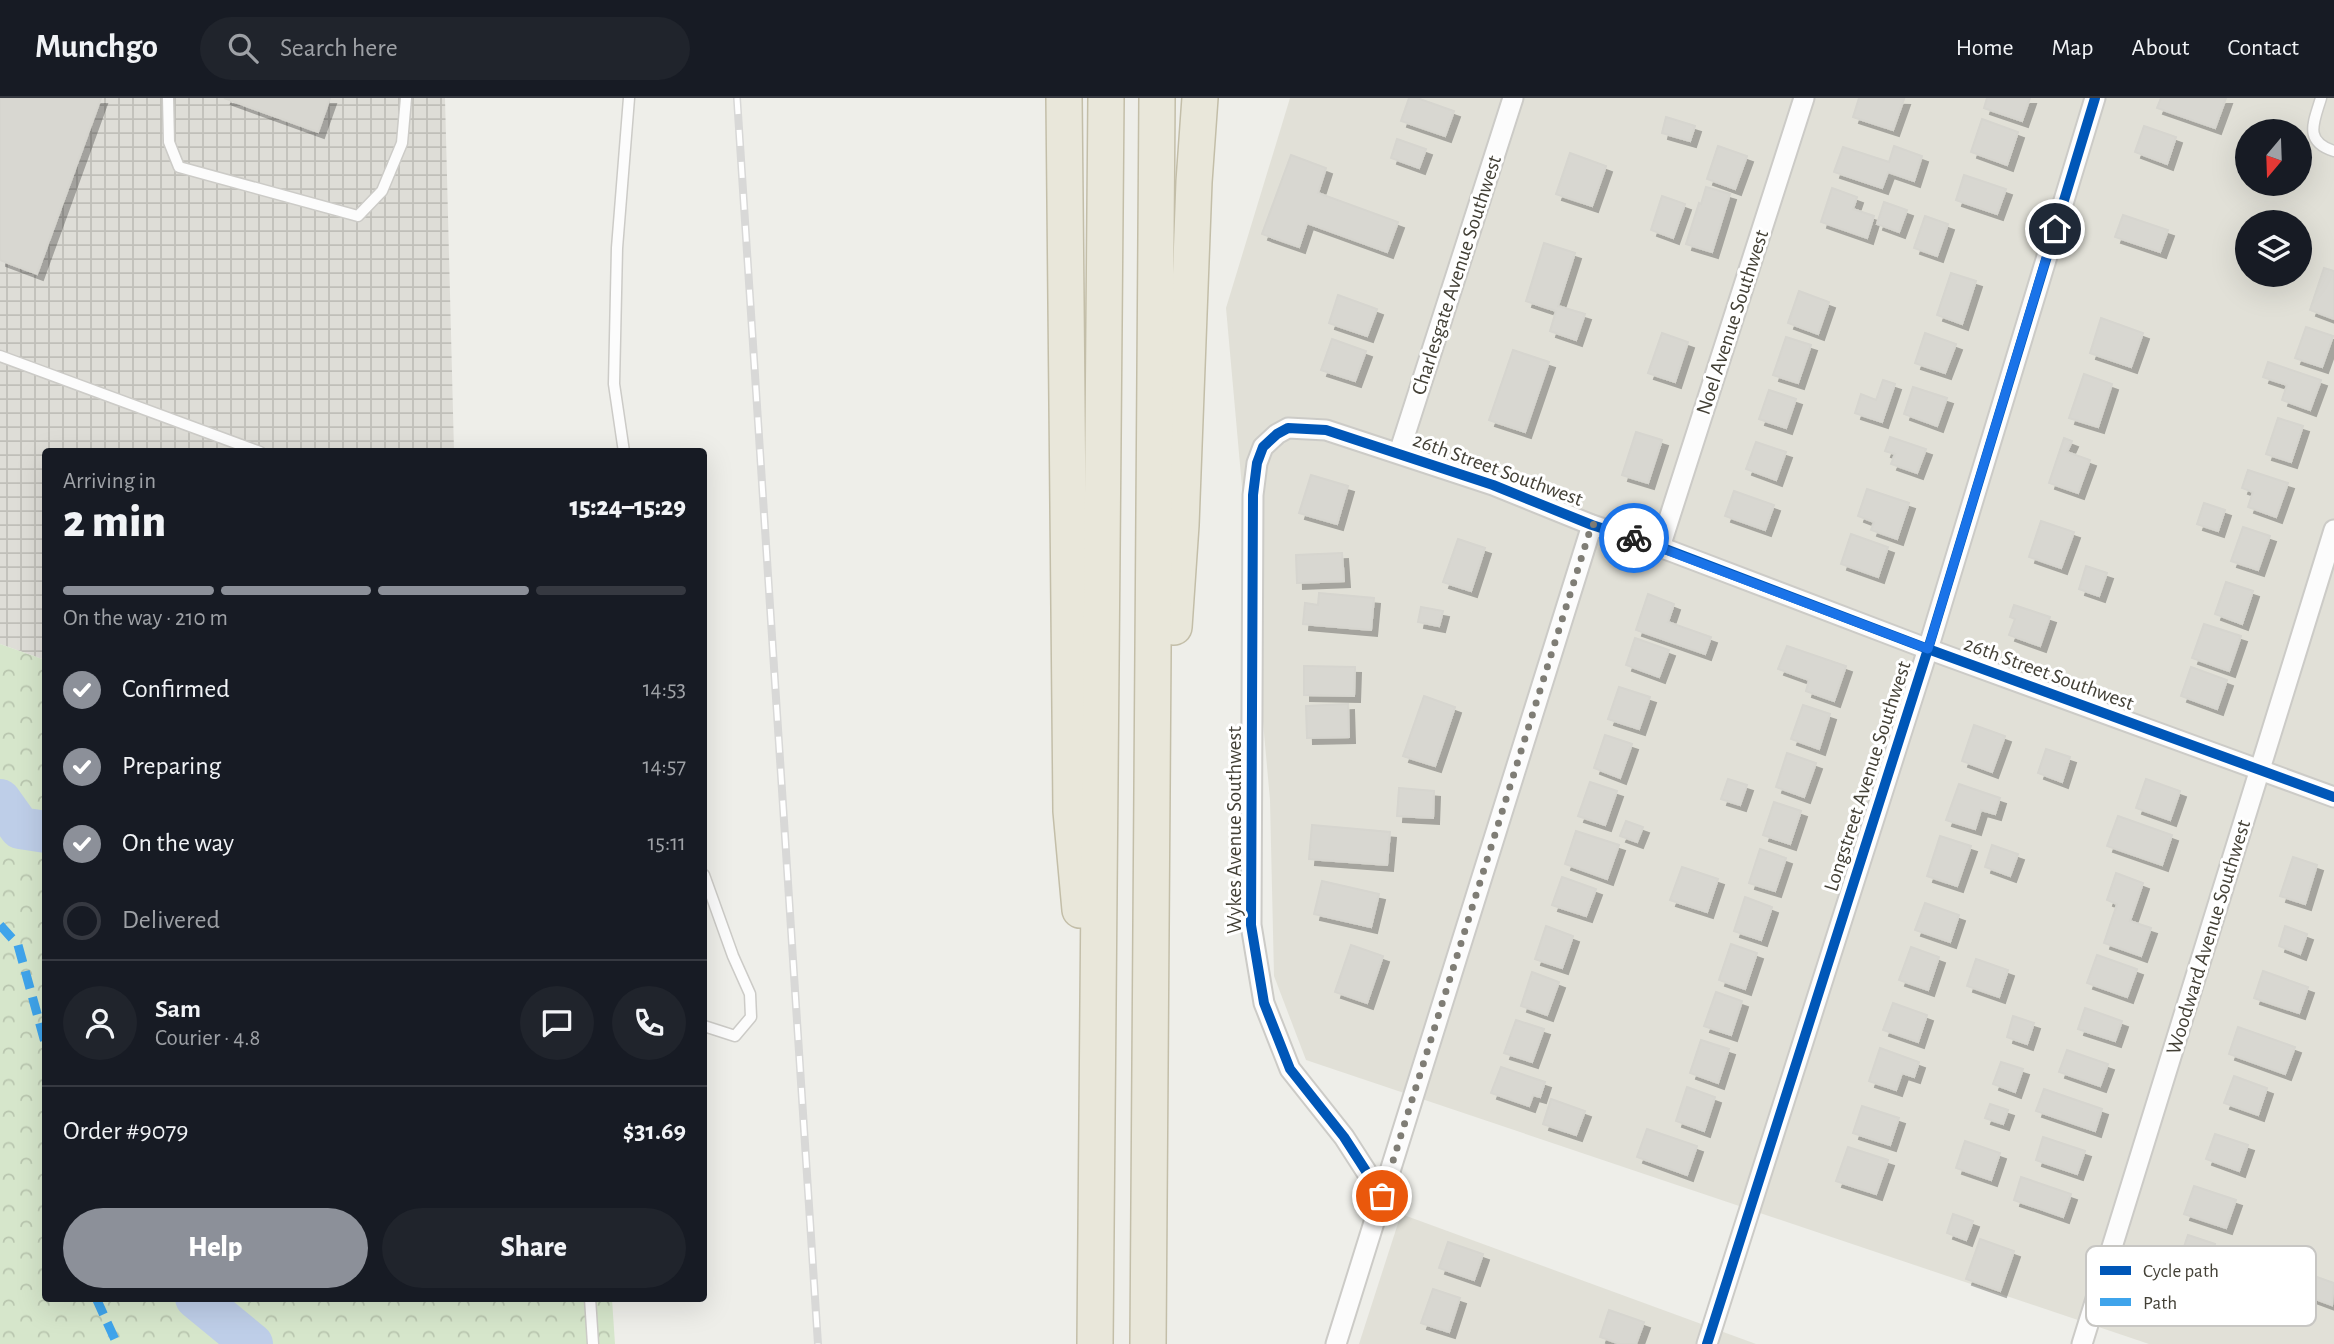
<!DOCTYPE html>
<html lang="en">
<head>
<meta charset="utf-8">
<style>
  body { margin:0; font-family:"Alegreya Sans",sans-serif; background:#20242c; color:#f1f3f6; height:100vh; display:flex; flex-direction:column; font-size:26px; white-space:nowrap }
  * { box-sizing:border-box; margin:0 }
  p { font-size:23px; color:#9ea1a6 }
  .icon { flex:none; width:38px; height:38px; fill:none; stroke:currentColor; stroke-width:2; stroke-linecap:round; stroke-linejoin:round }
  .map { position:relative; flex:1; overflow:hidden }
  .side { position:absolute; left:42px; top:350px; width:665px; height:854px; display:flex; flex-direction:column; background:#171b24; border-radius:7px; box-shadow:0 7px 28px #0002 }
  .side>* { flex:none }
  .needle { width:46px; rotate:199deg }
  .buttons { position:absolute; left:2235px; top:21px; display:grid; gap:14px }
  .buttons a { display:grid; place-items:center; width:77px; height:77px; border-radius:50%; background:#171b24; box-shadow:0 7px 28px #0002; font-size:35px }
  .pin { position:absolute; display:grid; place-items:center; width:60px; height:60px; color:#fff; margin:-30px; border:4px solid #fff; border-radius:50%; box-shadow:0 2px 7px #0007 }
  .courier { position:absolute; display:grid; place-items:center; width:70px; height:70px; margin:-35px; border:5px solid #1a73e8; border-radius:50%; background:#fff; color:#222; box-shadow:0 2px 9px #0007 }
  .overview em { font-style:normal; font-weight:800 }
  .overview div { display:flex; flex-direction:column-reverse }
  .overview { display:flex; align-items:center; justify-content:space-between; height:119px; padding:0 21px }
  h1 { font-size:46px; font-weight:800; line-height:52px }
  .bar { display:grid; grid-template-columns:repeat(4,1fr); gap:10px 7px; align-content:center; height:84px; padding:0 21px }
  .bar i { height:9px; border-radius:5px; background:#363941 }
  .bar .active { background:#8c9099 }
  .bar p { grid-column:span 4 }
  .line { display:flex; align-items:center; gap:18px; padding:0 21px; border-top:2px solid #363941 }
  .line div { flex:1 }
  .round { display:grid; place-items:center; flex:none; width:74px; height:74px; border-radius:37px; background:#20242c }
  ol { padding:0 21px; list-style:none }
  li { display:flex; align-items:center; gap:21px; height:77px }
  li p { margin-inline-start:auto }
  li .icon { padding:7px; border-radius:50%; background:#8c9099; color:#fff; stroke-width:4 }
  li:last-child { color:#9ea1a6 }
  li i { width:38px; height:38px; border:4px solid #363941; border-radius:50% }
  .cta { display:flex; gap:14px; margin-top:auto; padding:14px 21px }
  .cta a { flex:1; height:80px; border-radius:42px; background:#8c9099; color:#fff; font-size:28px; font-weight:800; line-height:80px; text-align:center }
  .cta a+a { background:#20242c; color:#f1f3f6 }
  header { display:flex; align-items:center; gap:42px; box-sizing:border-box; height:98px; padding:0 35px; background:#171b24; border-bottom:2px solid #363941 }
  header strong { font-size:33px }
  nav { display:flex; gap:38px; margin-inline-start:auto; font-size:24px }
  .search { width:490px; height:63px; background:#20242c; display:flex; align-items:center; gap:18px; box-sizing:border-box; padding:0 24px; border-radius:38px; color:#9ea1a6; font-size:26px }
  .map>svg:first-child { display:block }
  .residential { fill:#e1e0d7; fill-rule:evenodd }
  .industrial { fill:url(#industrial-grid) }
  .park { fill:url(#park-crowns) }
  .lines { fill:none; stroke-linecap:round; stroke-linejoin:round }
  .river { stroke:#becee8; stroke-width:42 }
  .building { fill:#d8d7d1; stroke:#d6d5cf; stroke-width:2; filter:url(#shadow) }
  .service-casing { stroke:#cccbc7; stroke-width:13 }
  .minor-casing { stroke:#cccbc7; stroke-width:23 }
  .motorway-casing { stroke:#c3bea8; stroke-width:38 }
  .service { stroke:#fcfcfc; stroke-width:10 }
  .minor { stroke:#fcfcfc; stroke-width:19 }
  .motorway { stroke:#e9e7da; stroke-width:35 }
  .rail-casing { stroke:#d8d8d7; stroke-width:8 }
  .rail { stroke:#fff; stroke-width:5; stroke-dasharray:16; stroke-linecap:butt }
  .quiet { stroke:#3fa4eb; stroke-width:9; stroke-dasharray:18 9; stroke-linecap:butt }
  .cycleway-casing { stroke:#fff; stroke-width:15 }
  .cycleway { stroke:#0057b8; stroke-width:10 }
  .done { stroke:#7f7d75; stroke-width:7; stroke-dasharray:0 12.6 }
  .route { stroke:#1a73e8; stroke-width:9 }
  .labels { text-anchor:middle; stroke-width:6; stroke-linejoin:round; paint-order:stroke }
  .street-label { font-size:21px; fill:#434036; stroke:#fff }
  .key { fill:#fff; stroke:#c7c6c3; stroke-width:2 }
  .key-label { font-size:19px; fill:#434036 }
</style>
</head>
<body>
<header>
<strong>Munchgo</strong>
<div class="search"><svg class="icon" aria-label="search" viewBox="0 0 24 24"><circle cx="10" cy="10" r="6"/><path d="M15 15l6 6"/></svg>Search here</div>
<nav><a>Home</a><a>Map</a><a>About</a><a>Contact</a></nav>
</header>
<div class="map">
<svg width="2334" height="1246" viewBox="0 0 2334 1246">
  <defs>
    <pattern id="industrial-grid" width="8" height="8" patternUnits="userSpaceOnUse" patternTransform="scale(1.75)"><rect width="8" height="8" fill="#deddd7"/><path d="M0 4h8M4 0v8" fill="none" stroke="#c0bfb9"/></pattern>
    <pattern id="park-crowns" width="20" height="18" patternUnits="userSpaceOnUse" patternTransform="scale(1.75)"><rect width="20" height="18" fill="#d6e6cb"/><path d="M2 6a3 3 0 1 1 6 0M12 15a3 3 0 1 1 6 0" fill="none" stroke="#b9c6af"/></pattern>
    <filter id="shadow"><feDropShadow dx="6" dy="6" stdDeviation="0" flood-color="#0004"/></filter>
  </defs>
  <rect width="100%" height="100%" fill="#eeeee9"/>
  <g class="residential">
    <path d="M1290,0H2334V1246H2149L1306,962L1274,878L1270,702L1226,210ZM2247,33H2300V86H2247ZM2247,124H2300V177H2247Z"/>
    <path d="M1401,1116L1756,1246H1359Z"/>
  </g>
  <path class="industrial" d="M0,0H445L454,353L46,354L45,562L0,546Z"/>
  <path class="park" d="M0,546L45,562L46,1200L612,1201L615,1246H0Z"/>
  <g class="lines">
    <g class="river">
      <path d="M0,702L20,730L46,734"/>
      <path d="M196,1200L252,1246"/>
    </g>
  </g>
  <g class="building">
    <path d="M0,0H101L37,176L0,162Z"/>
    <path d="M224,0H330L318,34Z"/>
    <path d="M1409,0H1417L1454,13L1445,38L1401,23Z"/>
    <path d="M1859,0L1904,1L1893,32L1853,19Z"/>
    <path d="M1987,0H2030L2022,23L1984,10Z"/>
    <path d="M2161,0H2226L2215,30L2157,10Z"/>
    <path d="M1666,19L1695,28L1690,43L1662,35Z"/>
    <path d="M1982,21L2018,34L2007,67L1971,54Z"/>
    <path d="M2144,28L2176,39L2167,66L2135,54Z"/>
    <path d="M1397,41L1426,51L1419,70L1391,60Z"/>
    <path d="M1718,48L1747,58L1735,91L1707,81Z"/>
    <path d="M1894,48L1922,58L1914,83L1888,74L1882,90L1834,74L1843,49L1889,64Z"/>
    <path d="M1570,55L1606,68L1592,108L1556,96Z"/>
    <path d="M1291,57L1326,70L1318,95L1398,124L1387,154L1307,125L1299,149L1262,136Z"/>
    <path d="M1964,77L2006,91L1997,116L1956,102Z"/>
    <path d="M1706,89L1730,96L1712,154L1686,146L1699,105L1701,106Z"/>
    <path d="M1832,90L1857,99L1853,111L1874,118L1867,140L1821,124Z"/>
    <path d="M1662,98L1685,106L1673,140L1651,132Z"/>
    <path d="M1884,104L1907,112L1899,134L1877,126Z"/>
    <path d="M2123,117L2168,132L2160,154L2115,139Z"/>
    <path d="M1925,118L1948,126L1937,158L1914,150Z"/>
    <path d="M1544,145L1575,155L1558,208L1585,216L1576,242L1550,233L1556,213L1526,203Z"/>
    <path d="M2324,170L2334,173V221L2310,212Z"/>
    <path d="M1951,175L1976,183L1962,226L1937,217Z"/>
    <path d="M1799,193L1829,204L1818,236L1788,225Z"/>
    <path d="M1338,197L1377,211L1367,238L1329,225Z"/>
    <path d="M2101,220L2143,235L2131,269L2090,255Z"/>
    <path d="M2306,229L2333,238L2322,269L2295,260Z"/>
    <path d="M1662,235L1688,244L1675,284L1648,275Z"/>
    <path d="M1925,235L1956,246L1945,275L1915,265Z"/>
    <path d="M1786,239L1811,247L1798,285L1773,277Z"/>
    <path d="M1332,241L1366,253L1355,283L1321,272Z"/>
    <path d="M1513,252L1549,264L1525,334L1489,322Z"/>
    <path d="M2268,264L2321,282L2310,312L2282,302L2287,287L2263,279Z"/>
    <path d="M2084,276L2112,286L2098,329L2069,320Z"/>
    <path d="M1883,282L1895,286L1882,324L1855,315L1861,296L1876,302Z"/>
    <path d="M1913,289L1947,300L1937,328L1904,316Z"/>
    <path d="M1769,292L1796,301L1786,330L1759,321Z"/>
    <path d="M2278,320L2303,328L2291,364L2266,356Z"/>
    <path d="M1636,334L1662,342L1648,385L1622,377Z"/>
    <path d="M1890,339L1926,351L1917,375L1891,366L1895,356L1885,353Z"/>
    <path d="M2064,340L2072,343L2067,354L2090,362L2078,395L2049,385Z"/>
    <path d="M1756,344L1786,354L1776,382L1746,371Z"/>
    <path d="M2248,372L2288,385L2276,419L2248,409L2253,394L2242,390Z"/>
    <path d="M1311,377L1348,388L1337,426L1299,415Z"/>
    <path d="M1867,391L1909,405L1897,441L1871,432L1874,424L1858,418Z"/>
    <path d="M1734,393L1774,407L1765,432L1725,418Z"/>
    <path d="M2204,405L2225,412L2218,433L2197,426Z"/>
    <path d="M2041,423L2074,434L2061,470L2029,459Z"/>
    <path d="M2243,429L2270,438L2258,472L2231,463Z"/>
    <path d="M1851,436L1888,449L1878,479L1841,466Z"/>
    <path d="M1458,441L1485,450L1471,493L1443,484Z"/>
    <path d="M1342,455L1344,483L1297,485L1296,457Z"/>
    <path d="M2086,468L2107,475L2099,498L2079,491Z"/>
    <path d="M2226,484L2253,493L2242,526L2215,516Z"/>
    <path d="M1319,495L1374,500L1371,532L1303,526L1305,505L1318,507Z"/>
    <path d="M1648,496L1674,506L1668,524L1711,539L1705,556L1636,532Z"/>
    <path d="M2014,507L2050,519L2040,548L2009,537L2015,521L2010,519Z"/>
    <path d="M1421,509L1443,513L1439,528L1418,524Z"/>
    <path d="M2204,526L2241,538L2229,573L2192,560Z"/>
    <path d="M1635,540L1669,552L1659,579L1626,567Z"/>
    <path d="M1787,548L1846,568L1834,603L1806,593L1809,582L1778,571Z"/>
    <path d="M1304,568L1355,569L1354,598L1304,597Z"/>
    <path d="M2191,569L2227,582L2217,611L2181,598Z"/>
    <path d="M1619,589L1650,599L1639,631L1608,621Z"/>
    <path d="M1424,598L1455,609L1435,668L1403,658Z"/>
    <path d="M1348,606L1349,639L1307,640L1306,608Z"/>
    <path d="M1803,607L1830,616L1819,651L1791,641Z"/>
    <path d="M1974,627L2005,638L1992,674L1962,663Z"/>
    <path d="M1605,637L1632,646L1620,680L1594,670Z"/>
    <path d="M2046,651L2070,659L2062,684L2038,675Z"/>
    <path d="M1787,655L1816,665L1804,699L1776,689Z"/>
    <path d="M1728,681L1747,687L1740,707L1721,701Z"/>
    <path d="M2146,681L2180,693L2170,722L2136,710Z"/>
    <path d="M1590,684L1617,693L1605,727L1578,718Z"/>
    <path d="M1959,686L2000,700L1995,716L1981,712L1975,731L1946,722Z"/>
    <path d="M1399,690L1434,693L1433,720L1397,718Z"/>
    <path d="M1774,704L1801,713L1790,746L1763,737Z"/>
    <path d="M2118,718L2172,737L2162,767L2107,748Z"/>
    <path d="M1626,723L1643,729L1637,744L1620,738Z"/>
    <path d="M1312,727L1390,734L1387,767L1309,761Z"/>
    <path d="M1576,733L1619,747L1607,781L1565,766Z"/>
    <path d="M1940,738L1971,748L1957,788L1927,778Z"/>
    <path d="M1992,747L2018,756L2010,778L1985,769Z"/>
    <path d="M1760,751L1786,760L1775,793L1749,785Z"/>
    <path d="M2293,759L2317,767L2305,806L2280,798Z"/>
    <path d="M1682,769L1718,781L1707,814L1670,802Z"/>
    <path d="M2116,775L2143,785L2130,823L2151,830L2141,858L2104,845L2117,806L2107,802Z"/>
    <path d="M1562,779L1596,791L1586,818L1552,807Z"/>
    <path d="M1322,783L1379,796L1371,829L1314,816Z"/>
    <path d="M1745,799L1772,809L1761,842L1734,833Z"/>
    <path d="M1925,805L1959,817L1950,844L1915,832Z"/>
    <path d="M1546,828L1573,838L1562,870L1535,861Z"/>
    <path d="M2285,828L2307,836L2300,856L2279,848Z"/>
    <path d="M1731,846L1757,855L1745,891L1719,882Z"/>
    <path d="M1351,847L1383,858L1367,905L1335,894Z"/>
    <path d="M1911,849L1939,859L1928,892L1899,882Z"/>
    <path d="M2097,857L2137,871L2127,899L2087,885Z"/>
    <path d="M1976,861L2008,872L1999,899L1967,888Z"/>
    <path d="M2263,873L2308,889L2299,915L2254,900Z"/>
    <path d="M1532,874L1559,884L1547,917L1521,908Z"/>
    <path d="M1716,894L1742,903L1731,937L1704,928Z"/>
    <path d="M1893,905L1927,917L1918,944L1883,932Z"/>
    <path d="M2085,910L2122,923L2115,943L2078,931Z"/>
    <path d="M2013,918L2034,925L2027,946L2007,939Z"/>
    <path d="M1516,922L1544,931L1532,964L1504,955Z"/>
    <path d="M2238,929L2295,949L2285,976L2229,956Z"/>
    <path d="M1701,942L1729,951L1718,985L1690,975Z"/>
    <path d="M1880,950L1919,964L1914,979L1902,975L1896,992L1869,983Z"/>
    <path d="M2067,952L2108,966L2100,988L2059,974Z"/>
    <path d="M2001,964L2023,971L2015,994L1993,986Z"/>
    <path d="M1501,969L1545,984L1540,999L1533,997L1529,1008L1491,995Z"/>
    <path d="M2234,978L2267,990L2258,1017L2224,1005Z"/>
    <path d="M1687,989L1715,999L1704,1033L1676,1023Z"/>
    <path d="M2044,991L2102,1011L2095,1033L2036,1013Z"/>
    <path d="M1551,1001L1585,1013L1576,1037L1543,1026Z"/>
    <path d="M1990,1006L2008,1012L2003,1026L1985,1020Z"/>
    <path d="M1862,1008L1899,1020L1890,1047L1853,1035Z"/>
    <path d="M1647,1031L1697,1048L1687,1077L1637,1059Z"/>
    <path d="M2215,1036L2248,1047L2239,1073L2206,1061Z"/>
    <path d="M2043,1039L2085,1053L2077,1076L2036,1062Z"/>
    <path d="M1965,1043L2000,1055L1991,1082L1956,1070Z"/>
    <path d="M1848,1049L1888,1062L1876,1096L1836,1083Z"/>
    <path d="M2021,1079L2071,1096L2063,1119L2014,1102Z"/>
    <path d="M2194,1088L2236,1102L2226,1130L2184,1116Z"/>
    <path d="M1953,1116L1973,1123L1966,1142L1947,1135Z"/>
    <path d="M2188,1137L2215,1146L2204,1178L2177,1169Z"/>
    <path d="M1980,1141L2014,1153L2000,1193L1966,1181Z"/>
    <path d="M1448,1144L1483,1156L1474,1182L1439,1170Z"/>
    <path d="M2314,1178L2334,1185L2332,1207L2307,1198Z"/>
    <path d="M1433,1191L1460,1200L1449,1234L1421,1225Z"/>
    <path d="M1609,1212L1644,1224L1636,1246H1620L1600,1239Z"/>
  </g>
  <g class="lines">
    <g class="service-casing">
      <g id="service">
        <path d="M168,0L169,44L179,69L358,118L382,93L402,45L406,0"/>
        <path d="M2321,0C2314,24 2303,43 2334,53"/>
        <path d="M0,258L260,354"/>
        <path d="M624,354L614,286L617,150L629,0"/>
        <path d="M704,777L733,858L750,896L751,919L735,938L704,928"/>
        <path d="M590,1200L593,1246"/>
      </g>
    </g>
    <g class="minor-casing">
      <g id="minor">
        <path d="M1399,355L1513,0"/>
        <path d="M1660,449L1804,0"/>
        <path d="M1382,1098L1344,1039L1290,971L1264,905L1251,827L1253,397L1257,365L1263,349L1277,336L1288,330L1326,332L1493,387L1592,427L1660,449L1928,551L2334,699"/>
        <path d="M1336,1246L1592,427"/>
        <path d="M1707,1246L1928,551L2095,0"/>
        <path d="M2082,1246L2334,432"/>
      </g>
    </g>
    <g class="motorway-casing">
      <g id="motorway">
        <path d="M1064,0L1071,713L1080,812"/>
        <path d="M1174,529L1181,427L1194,84L1200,0"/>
        <path d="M1095,1246L1106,0"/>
        <path d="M1148,1246L1157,0"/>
      </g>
    </g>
    <use href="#service" class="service"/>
    <use href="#minor" class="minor"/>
    <use href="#motorway" class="motorway"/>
    <g class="rail-casing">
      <path id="rail" d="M737,0L818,1246"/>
    </g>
    <use href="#rail" class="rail"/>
    <g class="quiet">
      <path d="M0,827L18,847L46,948"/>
      <path d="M96,1200L117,1246"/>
    </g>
    <g class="cycleway-casing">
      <g id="cycleway">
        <path d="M1382,1098L1344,1039L1290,971L1264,905L1251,827L1253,397L1257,365L1263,349L1277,336L1288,330L1326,332L1493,387L1592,427L1660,449L1928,551L2334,699"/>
        <path d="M1707,1246L1928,551L2095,0"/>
      </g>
    </g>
    <use href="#cycleway" class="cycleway"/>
  </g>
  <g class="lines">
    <path class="done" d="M1382,1098L1592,426L1634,440"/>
    <path class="route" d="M1634,440L1928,551L2055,131"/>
  </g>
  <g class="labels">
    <g class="street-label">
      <text transform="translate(1456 177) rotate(-72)" y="7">Charlesgate Avenue Southwest</text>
      <text transform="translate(1732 224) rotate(-72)" y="7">Noel Avenue Southwest</text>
      <text transform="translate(1498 371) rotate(20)" y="7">26th Street Southwest</text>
      <text transform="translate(2049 575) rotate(20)" y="7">26th Street Southwest</text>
      <text transform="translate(1867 678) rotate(-72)" y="7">Longstreet Avenue Southwest</text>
      <text transform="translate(1234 732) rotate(-90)" y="7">Wykes Avenue Southwest</text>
      <text transform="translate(2208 839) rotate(-73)" y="7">Woodward Avenue Southwest</text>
    </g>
  </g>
  <rect x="2086" y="1148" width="230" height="80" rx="10" class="key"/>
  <rect x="2100" y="1168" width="31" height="9" fill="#0057b8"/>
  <rect x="2100" y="1200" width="31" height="8" fill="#3fa4eb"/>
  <g class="key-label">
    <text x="2143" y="1179">Cycle path</text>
    <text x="2143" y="1211">Path</text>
  </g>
</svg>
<div class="buttons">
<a><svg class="needle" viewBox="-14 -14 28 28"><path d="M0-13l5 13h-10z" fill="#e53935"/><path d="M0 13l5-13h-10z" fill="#9ea1a6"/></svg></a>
<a><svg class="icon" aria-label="layers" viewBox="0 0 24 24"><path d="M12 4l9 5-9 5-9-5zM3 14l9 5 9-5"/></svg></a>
</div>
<div class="pin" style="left:1382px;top:1098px;background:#ea580c"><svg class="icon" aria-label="bag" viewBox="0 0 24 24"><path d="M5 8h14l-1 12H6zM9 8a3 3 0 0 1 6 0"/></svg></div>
<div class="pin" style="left:2055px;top:131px;background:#1f2937"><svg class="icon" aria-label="home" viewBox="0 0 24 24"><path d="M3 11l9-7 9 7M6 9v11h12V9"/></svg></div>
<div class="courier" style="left:1634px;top:440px"><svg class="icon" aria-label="bike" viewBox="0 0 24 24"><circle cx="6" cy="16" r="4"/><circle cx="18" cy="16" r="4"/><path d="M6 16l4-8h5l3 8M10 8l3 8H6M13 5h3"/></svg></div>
<section class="side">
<div class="overview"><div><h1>2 min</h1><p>Arriving in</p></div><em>15:24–15:29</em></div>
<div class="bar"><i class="active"></i><i class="active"></i><i class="active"></i><i></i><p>On the way · 210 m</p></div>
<ol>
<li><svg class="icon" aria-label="check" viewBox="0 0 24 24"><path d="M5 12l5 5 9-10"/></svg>Confirmed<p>14:53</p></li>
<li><svg class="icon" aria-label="check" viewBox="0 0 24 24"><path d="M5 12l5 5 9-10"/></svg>Preparing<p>14:57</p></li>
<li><svg class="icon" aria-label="check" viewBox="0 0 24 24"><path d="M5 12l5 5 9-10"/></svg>On the way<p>15:11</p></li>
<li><i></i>Delivered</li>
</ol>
<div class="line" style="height:126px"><a class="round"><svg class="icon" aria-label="person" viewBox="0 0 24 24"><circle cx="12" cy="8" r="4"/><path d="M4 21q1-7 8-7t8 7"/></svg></a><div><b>Sam</b><p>Courier · 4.8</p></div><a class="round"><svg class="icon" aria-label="chat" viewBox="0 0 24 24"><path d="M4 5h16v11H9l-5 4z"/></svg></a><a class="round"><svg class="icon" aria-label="phone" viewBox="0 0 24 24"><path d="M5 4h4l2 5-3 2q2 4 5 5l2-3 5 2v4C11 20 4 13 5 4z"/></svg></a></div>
<div class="line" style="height:91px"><div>Order #9079</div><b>$31.69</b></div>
<div class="cta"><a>Help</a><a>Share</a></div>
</section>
</div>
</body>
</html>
